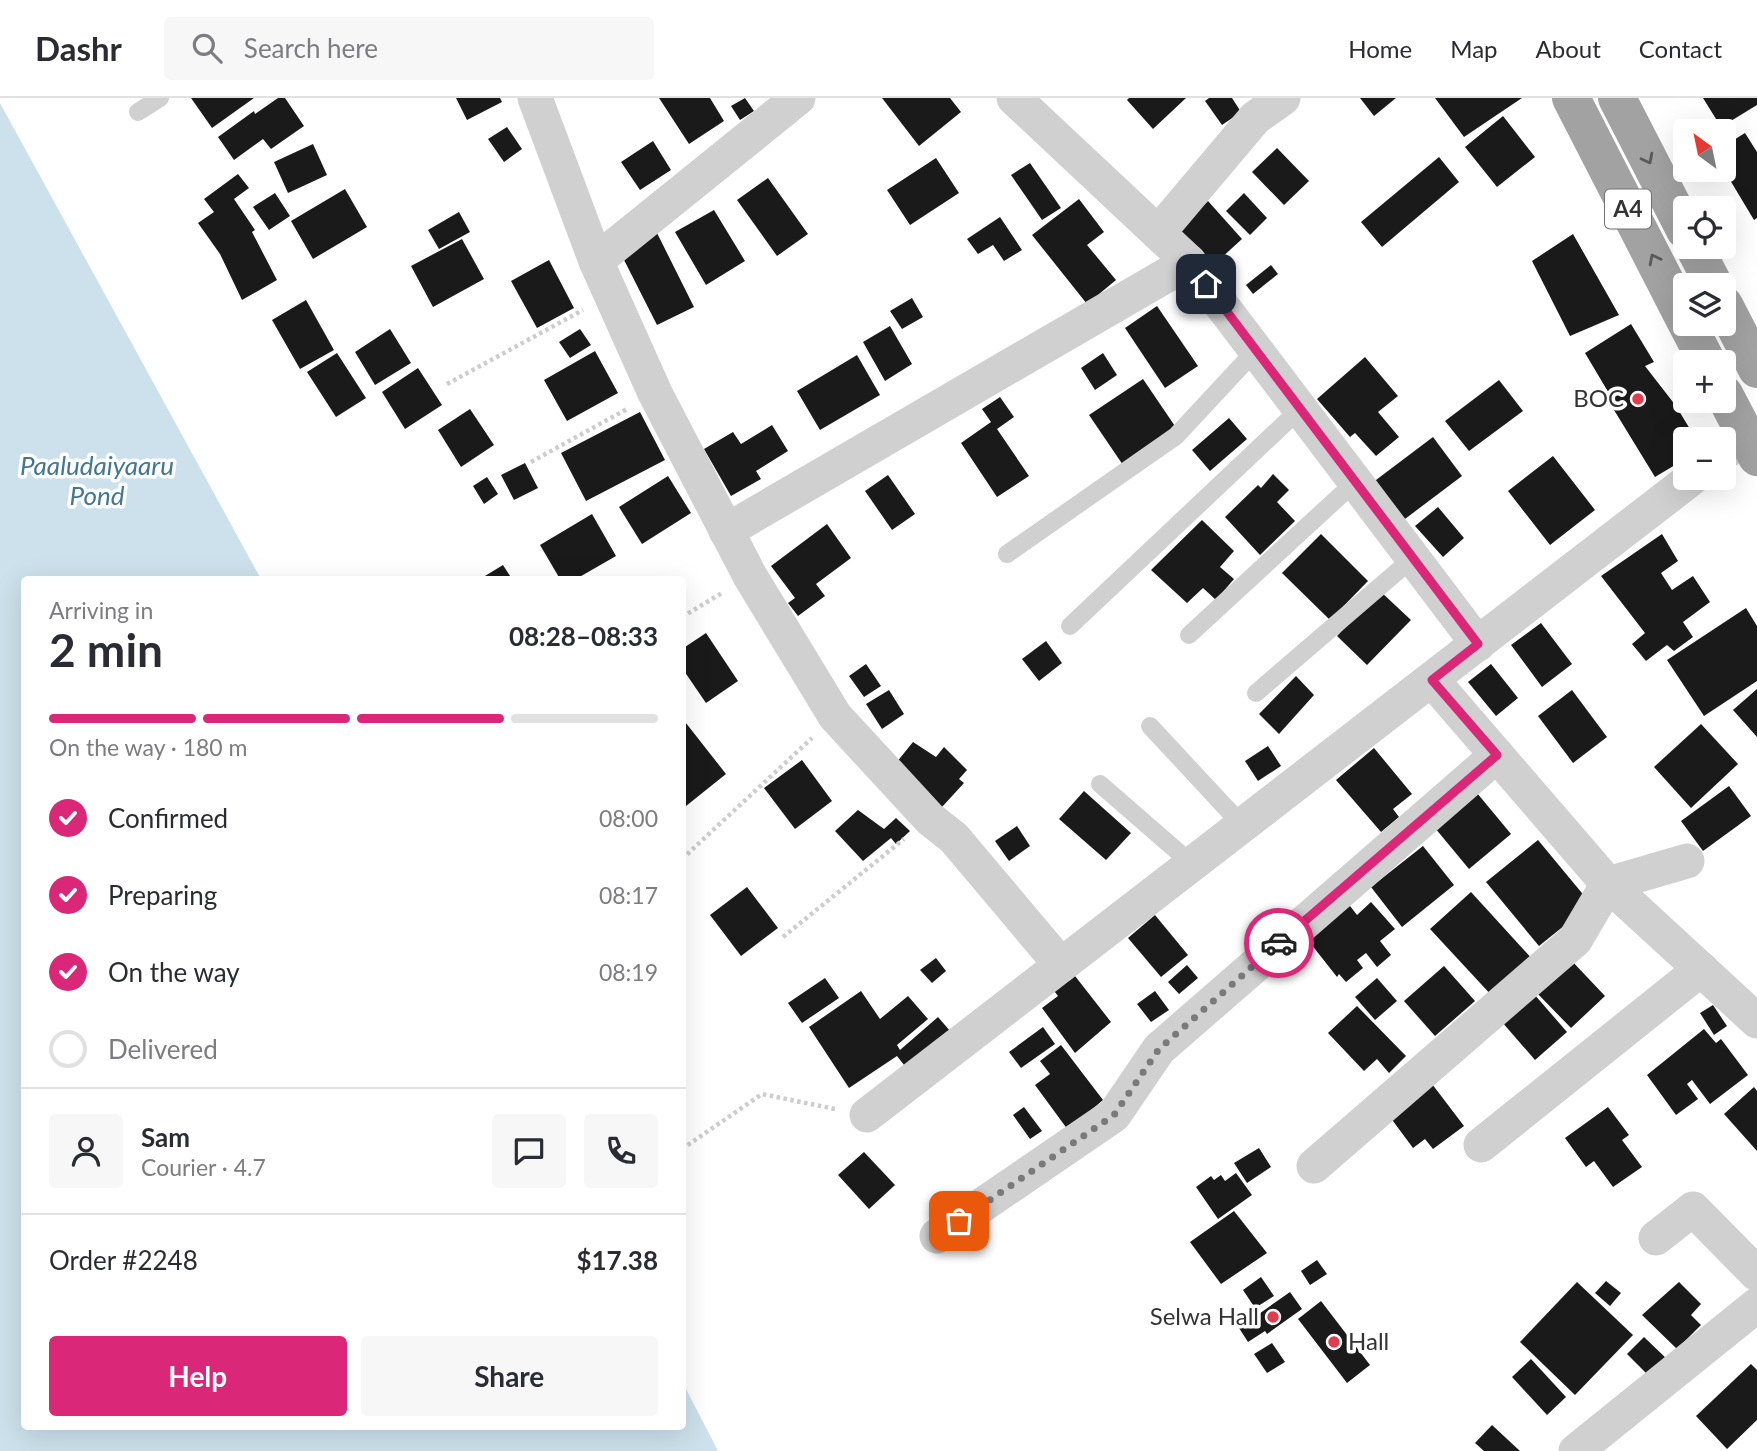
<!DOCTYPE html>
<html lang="en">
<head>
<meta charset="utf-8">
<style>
  body { margin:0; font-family:Lato,sans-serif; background:#f7f7f7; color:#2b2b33; height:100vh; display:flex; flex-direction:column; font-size:26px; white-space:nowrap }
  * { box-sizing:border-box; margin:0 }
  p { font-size:23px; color:#7c7c81 }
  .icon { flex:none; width:38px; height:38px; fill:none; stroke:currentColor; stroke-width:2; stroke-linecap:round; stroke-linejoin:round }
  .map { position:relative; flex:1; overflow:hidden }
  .drawer { position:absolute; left:21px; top:478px; width:665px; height:854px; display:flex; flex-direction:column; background:#fff; border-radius:7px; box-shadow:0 7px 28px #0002 }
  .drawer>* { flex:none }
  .needle { width:46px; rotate:327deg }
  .fabs { position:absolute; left:1673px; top:21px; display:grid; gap:14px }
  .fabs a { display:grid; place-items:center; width:63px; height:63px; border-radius:7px; background:#fff; box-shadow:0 7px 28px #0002; font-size:35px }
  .pin { position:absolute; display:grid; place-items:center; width:60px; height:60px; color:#fff; margin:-30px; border-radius:14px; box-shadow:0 4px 10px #0006 }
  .courier { position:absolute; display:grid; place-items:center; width:70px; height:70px; margin:-35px; border:5px solid #db2777; border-radius:50%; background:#fff; color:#222; box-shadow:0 2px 9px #0007 }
  .summary em { font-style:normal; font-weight:700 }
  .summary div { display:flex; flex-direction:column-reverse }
  .summary { display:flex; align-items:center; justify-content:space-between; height:119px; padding:0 28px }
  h1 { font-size:46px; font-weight:700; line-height:52px }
  .bar { display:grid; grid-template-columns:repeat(4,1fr); gap:10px 7px; align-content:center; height:84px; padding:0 28px }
  .bar i { height:9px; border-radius:5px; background:#e1e1e2 }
  .bar .on { background:#db2777 }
  .bar p { grid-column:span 4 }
  .line { display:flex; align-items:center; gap:18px; padding:0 28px; border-top:2px solid #e1e1e2 }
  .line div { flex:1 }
  .round { display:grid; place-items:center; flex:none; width:74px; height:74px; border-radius:7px; background:#f7f7f7 }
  ol { padding:0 28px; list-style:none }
  li { display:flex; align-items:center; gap:21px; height:77px }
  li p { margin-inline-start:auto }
  li .icon { padding:7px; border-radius:50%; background:#db2777; color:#fff; stroke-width:4 }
  li:last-child { color:#7c7c81 }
  li i { width:38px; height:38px; border:4px solid #e1e1e2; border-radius:50% }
  .cta { display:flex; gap:14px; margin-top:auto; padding:14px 28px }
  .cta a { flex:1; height:80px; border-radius:7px; background:#db2777; color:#fff; font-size:28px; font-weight:700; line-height:80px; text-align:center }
  .cta a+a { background:#f7f7f7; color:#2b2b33 }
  header { display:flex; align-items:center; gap:42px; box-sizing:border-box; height:98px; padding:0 35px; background:#fff; border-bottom:2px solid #e1e1e2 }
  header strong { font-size:33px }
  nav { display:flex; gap:38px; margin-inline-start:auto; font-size:24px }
  .search { width:490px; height:63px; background:#f7f7f7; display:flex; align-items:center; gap:18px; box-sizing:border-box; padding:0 24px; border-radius:7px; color:#7c7c81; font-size:26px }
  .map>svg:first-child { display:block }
  .water { fill:#cce1eb }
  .building { fill:#1a1a1a }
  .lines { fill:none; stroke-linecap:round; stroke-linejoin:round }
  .path { stroke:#cdcdcd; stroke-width:4.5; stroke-dasharray:3.5 3.5; stroke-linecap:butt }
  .service { stroke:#d0d0d0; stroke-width:18 }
  .minor { stroke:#d0d0d0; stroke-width:35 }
  .trunk { stroke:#a2a2a2; stroke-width:38 }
  .oneway { stroke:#5a5a5a }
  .done { stroke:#7a7a7a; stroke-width:7; stroke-dasharray:0 12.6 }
  .route { stroke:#db2777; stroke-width:9 }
  .poi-dot { fill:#e23d4e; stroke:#fff; stroke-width:2.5 }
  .labels { text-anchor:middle; stroke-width:7; stroke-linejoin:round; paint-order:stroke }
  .shield { fill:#fff; stroke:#707070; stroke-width:2 }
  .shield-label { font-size:23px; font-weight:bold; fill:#333 }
  .poi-label { font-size:24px; fill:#333; stroke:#fff; text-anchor:end }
  .water-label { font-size:26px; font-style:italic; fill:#417795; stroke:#fff }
</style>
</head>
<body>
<header>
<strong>Dashr</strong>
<div class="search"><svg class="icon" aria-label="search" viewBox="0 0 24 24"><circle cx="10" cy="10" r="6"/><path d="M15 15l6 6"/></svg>Search here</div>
<nav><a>Home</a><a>Map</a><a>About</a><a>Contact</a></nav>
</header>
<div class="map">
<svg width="1757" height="1353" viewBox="0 0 1757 1353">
  <rect width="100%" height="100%" fill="#fff"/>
  <path class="water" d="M0,5L261,481H24V1328H682L683,1285L718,1353H0Z"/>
  <g class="building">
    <path d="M191,0H254L212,30Z"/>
    <path d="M278,0H285L304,28L271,51L263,41L234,62L218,39L254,13L255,16Z"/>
    <path d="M456,0H500L502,4L467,22Z"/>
    <path d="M659,0H710L724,23L689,46Z"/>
    <path d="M745,0L754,13L740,22L731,8Z"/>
    <path d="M882,0H950L961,14L919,48Z"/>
    <path d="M1129,0H1186L1153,31L1127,2Z"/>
    <path d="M1209,0H1232L1241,14L1222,27L1205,3Z"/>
    <path d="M1360,0H1396L1374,18Z"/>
    <path d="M1435,0H1522L1464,39Z"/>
    <path d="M1703,0H1757V7L1721,29Z"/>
    <path d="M1503,18L1535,59L1497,89L1465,49Z"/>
    <path d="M507,29L522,51L504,64L488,41Z"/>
    <path d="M1745,35L1757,54V120L1754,122L1724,72V48Z"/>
    <path d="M653,43L671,72L640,92L621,64Z"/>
    <path d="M313,46L327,77L288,95L274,64Z"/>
    <path d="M1277,50L1309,83L1284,107L1252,74Z"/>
    <path d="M1439,59L1459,84L1382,149L1361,124Z"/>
    <path d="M936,60L959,95L910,127L887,92Z"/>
    <path d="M1030,65L1061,110L1042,122L1011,77Z"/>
    <path d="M238,76L249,90L234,101L255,132L252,134L277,182L242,202L220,156L198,125L214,114L204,101Z"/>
    <path d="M768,80L808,136L777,158L737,102Z"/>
    <path d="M345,91L367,129L313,161L291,123Z"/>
    <path d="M275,95L290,118L269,132L253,109Z"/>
    <path d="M1244,95L1267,120L1250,137L1226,113Z"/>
    <path d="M1079,101L1104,134L1087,147L1116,182L1087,206L1032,137Z"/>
    <path d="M1208,103L1242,141L1208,172L1173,134Z"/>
    <path d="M714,112L745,163L706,187L675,134Z"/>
    <path d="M459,114L470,134L439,151L428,132Z"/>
    <path d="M1000,119L1022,152L1004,163L993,147L978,156L967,141Z"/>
    <path d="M656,133L694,209L657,227L619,152Z"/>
    <path d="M1573,136L1619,217L1570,238L1532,163Z"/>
    <path d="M462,141L484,181L433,209L411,168Z"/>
    <path d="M549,162L574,210L537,230L511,183Z"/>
    <path d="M1271,167L1278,176L1253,196L1246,187Z"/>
    <path d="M912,200L923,219L902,231L890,213Z"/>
    <path d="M306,202L334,252L300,271L272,222Z"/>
    <path d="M1157,208L1198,268L1165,290L1125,230Z"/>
    <path d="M1631,226L1654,264L1645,268L1676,308L1696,341H1685V361L1655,379L1603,294L1607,292L1585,255Z"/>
    <path d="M890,228L912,266L885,283L863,244Z"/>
    <path d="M390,231L411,265L375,287L355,254Z"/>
    <path d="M580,231L591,247L570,260L559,244Z"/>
    <path d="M595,253L618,295L567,323L544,282Z"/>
    <path d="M337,255L366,300L336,319L307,274Z"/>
    <path d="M1103,255L1117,277L1095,292L1081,270Z"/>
    <path d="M857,257L880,297L820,332L797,293Z"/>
    <path d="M1365,259L1398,298L1378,314L1399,339L1376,358L1355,335L1350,339L1317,301Z"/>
    <path d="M418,270L442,307L405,331L382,294Z"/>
    <path d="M1143,281L1179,334L1125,370L1089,317Z"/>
    <path d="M1499,282L1523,313L1469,353L1445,323Z"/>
    <path d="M1000,299L1014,319L997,331L1029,378L997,399L961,345L991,324L982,311Z"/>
    <path d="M470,311L494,347L461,369L438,332Z"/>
    <path d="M640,314L665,362L586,403L561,355Z"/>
    <path d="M1229,320L1247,341L1210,373L1192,352Z"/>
    <path d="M772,327L788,353L756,373L761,381L731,398L704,351L733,334L741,346Z"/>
    <path d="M1433,339L1462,378L1397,427L1368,388Z"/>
    <path d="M1553,358L1595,412L1550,447L1508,393Z"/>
    <path d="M525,365L538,390L514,402L501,377Z"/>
    <path d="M1273,376L1289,392L1277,404L1295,423L1260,457L1225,419L1258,387L1261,390Z"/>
    <path d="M888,377L915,416L892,432L865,393Z"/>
    <path d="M668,378L691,415L642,446L619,409Z"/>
    <path d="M487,379L498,396L484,406L473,388Z"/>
    <path d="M1438,409L1464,440L1443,459L1415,428Z"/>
    <path d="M592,416L616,458L576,481H560L540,447Z"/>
    <path d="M1202,422L1234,453L1220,469L1234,481L1216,502L1203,490L1187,505L1151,472Z"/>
    <path d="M827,426L851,460L816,486L825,498L798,518L788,505L795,500L771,468Z"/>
    <path d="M1321,436L1368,483L1330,522L1282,475Z"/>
    <path d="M1662,436L1678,463L1661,475L1672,492L1693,478L1710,504L1683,524L1693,539L1674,553L1667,547L1646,563L1632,546L1645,535L1601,478Z"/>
    <path d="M503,467L512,481H480Z"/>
    <path d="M1380,493L1411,522L1367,567L1337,538Z"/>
    <path d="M1746,510L1757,528V583L1704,618L1667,562Z"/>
    <path d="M1541,525L1572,566L1542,589L1511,547Z"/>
    <path d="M706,535L738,583L706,605L682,570V551Z"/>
    <path d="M1046,543L1062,565L1039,583L1022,561Z"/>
    <path d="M866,566L881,588L864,599L849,578Z"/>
    <path d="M1491,566L1518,600L1496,618L1468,584Z"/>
    <path d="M1296,578L1314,597L1279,636L1259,616Z"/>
    <path d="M1757,591V639L1733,612Z"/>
    <path d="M889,592L904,616L882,631L866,606Z"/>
    <path d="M1572,592L1607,639L1573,665L1538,618Z"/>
    <path d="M682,620L726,676L686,708L682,704Z"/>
    <path d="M1701,626L1738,666L1691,710L1654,669Z"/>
    <path d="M913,644L936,659L944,649L967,672L959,681L964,685L942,709L896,665Z"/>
    <path d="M1268,648L1281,668L1258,683L1245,663Z"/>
    <path d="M1374,650L1412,696L1393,711L1399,719L1381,734L1336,682Z"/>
    <path d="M802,662L832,703L795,731L764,690Z"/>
    <path d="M1729,688L1751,718L1703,753L1681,723Z"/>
    <path d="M1084,693L1131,735L1106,762L1059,721Z"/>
    <path d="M1477,695L1511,736L1469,771L1435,730Z"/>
    <path d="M858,712L884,731L896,720L910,733L896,746L891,740L863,763L835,733Z"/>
    <path d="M1017,728L1030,748L1009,763L995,743Z"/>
    <path d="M1538,742L1591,806L1539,848L1486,784Z"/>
    <path d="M1423,748L1454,787L1402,829L1371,789Z"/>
    <path d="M747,789L778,830L741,858L710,817Z"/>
    <path d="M1471,794L1534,863L1494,900L1430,831Z"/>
    <path d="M1347,804L1357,817L1371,804L1395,831L1380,843L1391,857L1377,869L1366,855L1357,862L1363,870L1346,884L1339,876L1337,879L1304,837Z"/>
    <path d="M1155,817L1188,857L1161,879L1128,840Z"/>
    <path d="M936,860L946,873L932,885L920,872Z"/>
    <path d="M1570,861L1605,898L1571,930L1535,893Z"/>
    <path d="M1187,867L1198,880L1179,896L1168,884Z"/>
    <path d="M1444,868L1475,903L1435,938L1404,903Z"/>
    <path d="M1068,869L1111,924L1075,955L1042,910L1058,898L1048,885Z"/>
    <path d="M825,880L839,900L802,925L788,905Z"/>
    <path d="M1377,880L1397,903L1375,922L1355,899Z"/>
    <path d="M861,893L880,921L908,898L928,921L897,947L900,952L938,919L957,941L912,977L897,958L849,990L809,929Z"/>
    <path d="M1155,893L1169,912L1151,924L1137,906Z"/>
    <path d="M1534,896L1567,934L1535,962L1502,924Z"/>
    <path d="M1713,907L1727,928L1714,937L1700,915Z"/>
    <path d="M1357,908L1406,958L1389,975L1377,961L1364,973L1328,935Z"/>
    <path d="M1043,929L1055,946L1021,970L1009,954Z"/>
    <path d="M1704,931L1716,945L1721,941L1748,977L1710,1006L1692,982L1687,986L1698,1001L1676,1017L1647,977Z"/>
    <path d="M1061,947L1103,1002L1068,1032L1035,987L1050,976L1040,963Z"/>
    <path d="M1429,982L1464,1028L1433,1051L1425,1041L1413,1050L1390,1019Z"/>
    <path d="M1754,989L1757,993V1053L1724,1016Z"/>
    <path d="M1024,1009L1042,1033L1030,1041L1013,1017Z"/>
    <path d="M1608,1009L1629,1037L1622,1042L1642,1069L1613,1089L1594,1063L1586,1069L1565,1040Z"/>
    <path d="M1259,1050L1271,1069L1247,1085L1234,1065Z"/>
    <path d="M864,1054L895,1087L869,1111L838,1077Z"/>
    <path d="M1236,1075L1252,1097L1218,1121L1196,1089L1211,1078L1214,1082L1221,1077L1225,1083Z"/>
    <path d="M1234,1113L1267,1155L1221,1186L1190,1144Z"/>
    <path d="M1317,1162L1327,1176L1310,1187L1301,1173Z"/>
    <path d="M1261,1179L1274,1198L1255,1210L1243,1192Z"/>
    <path d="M1606,1183L1621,1195L1610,1208L1595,1195Z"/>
    <path d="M1577,1184L1633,1237L1575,1297L1520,1244Z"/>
    <path d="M1679,1184L1701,1206L1691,1217L1701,1227L1677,1251L1642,1217Z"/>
    <path d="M1290,1194L1302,1211L1267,1236L1265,1233L1248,1244L1239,1230Z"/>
    <path d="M1321,1203L1370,1267L1347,1285L1298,1221Z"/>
    <path d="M1644,1239L1669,1263L1652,1281L1627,1256Z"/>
    <path d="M1272,1245L1285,1264L1267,1275L1254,1256Z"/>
    <path d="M1531,1261L1566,1299L1547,1317L1512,1279Z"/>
    <path d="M1751,1266L1757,1272V1322L1727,1351L1696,1318Z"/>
    <path d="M1492,1327L1520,1353H1484L1475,1345Z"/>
  </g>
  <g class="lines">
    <g class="path">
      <path d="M447,286L583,212"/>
      <path d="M531,364L627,311"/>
      <path d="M682,519L722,495"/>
      <path d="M682,761L812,640"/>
      <path d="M783,839L904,741"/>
      <path d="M682,1051L762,996L835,1011"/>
    </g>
    <g class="service">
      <path d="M138,14L160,0"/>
      <path d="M1007,456L1176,338L1256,252"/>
      <path d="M1070,528L1300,311"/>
      <path d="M1189,537L1355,384"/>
      <path d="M1256,595L1413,460"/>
      <path d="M1150,628L1243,728"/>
      <path d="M1100,686L1192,766"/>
    </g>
    <g class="minor">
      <path d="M535,0L596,163L655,295L750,478L835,618L930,721L954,740L1061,867"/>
      <path d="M1014,0L1189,164L1478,546"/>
      <path d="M1158,135L1255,20L1283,0"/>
      <path d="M596,163L798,0"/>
      <path d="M1724,355L1745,338"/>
      <path d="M726,433L1189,164"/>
      <path d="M1432,582L1608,786L1757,923"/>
      <path d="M867,1017L1692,380"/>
      <path d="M1481,1047L1701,871"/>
      <path d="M1314,1068L1575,842L1608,786L1687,763"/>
      <path d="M937,1138L1114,1017L1159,951L1497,657"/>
      <path d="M1656,1140L1693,1111L1757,1176"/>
      <path d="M1576,1353L1757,1207"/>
    </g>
    <g class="trunk">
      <path d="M1571,0L1685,222"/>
      <path d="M1617,0L1685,132"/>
      <path d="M1694,149L1714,187"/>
      <path d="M1724,207L1757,271"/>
      <path d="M1687,226L1707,264"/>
      <path d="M1724,296L1757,359"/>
    </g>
  </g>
  <defs><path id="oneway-chevron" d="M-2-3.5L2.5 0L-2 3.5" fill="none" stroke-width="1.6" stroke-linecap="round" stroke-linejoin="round" transform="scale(1.75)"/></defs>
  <g class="oneway">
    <use href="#oneway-chevron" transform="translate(1648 61) rotate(63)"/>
    <use href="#oneway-chevron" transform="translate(1654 161) rotate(-117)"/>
  </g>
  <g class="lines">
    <path class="done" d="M959,1123L1114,1017L1159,951L1279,845"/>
    <path class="route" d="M1206,186L1478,546L1432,582L1497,657L1279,845"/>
  </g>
  <g class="poi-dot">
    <circle cx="1638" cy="301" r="7"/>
    <circle cx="1273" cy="1219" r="7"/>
    <circle cx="1334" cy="1244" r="7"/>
  </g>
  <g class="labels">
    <rect class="shield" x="1605" y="91.5" width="46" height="39" rx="5"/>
    <g class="shield-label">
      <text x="1628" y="119">A4</text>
    </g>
    <g class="poi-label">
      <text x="1624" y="309">BOC</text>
      <text x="1259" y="1227">Selwa Hall</text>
      <text x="1348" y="1252" text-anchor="start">Hall</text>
    </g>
    <g class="water-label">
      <text x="97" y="377">Paaludaiyaaru<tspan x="97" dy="30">Pond</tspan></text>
    </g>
  </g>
</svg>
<div class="fabs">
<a><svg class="needle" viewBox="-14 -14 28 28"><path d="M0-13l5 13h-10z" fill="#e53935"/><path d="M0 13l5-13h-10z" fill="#7c7c81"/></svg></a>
<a><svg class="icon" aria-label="locate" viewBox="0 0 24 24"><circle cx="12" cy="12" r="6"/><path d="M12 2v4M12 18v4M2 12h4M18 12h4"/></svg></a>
<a><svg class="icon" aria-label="layers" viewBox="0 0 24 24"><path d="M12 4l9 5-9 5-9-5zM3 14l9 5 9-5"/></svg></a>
<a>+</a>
<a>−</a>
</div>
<div class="pin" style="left:959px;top:1123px;background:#ea580c"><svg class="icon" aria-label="bag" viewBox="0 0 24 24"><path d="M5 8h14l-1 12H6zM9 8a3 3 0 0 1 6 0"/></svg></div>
<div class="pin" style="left:1206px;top:186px;background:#1f2937"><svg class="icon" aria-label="home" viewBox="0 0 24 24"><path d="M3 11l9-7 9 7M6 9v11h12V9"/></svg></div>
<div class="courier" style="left:1279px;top:845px"><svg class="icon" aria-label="car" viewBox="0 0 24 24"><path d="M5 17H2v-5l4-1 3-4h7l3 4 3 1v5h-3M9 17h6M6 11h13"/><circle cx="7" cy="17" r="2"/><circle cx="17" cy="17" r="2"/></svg></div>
<section class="drawer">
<div class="summary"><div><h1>2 min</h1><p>Arriving in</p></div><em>08:28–08:33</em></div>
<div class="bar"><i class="on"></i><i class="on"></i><i class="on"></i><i></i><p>On the way · 180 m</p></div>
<ol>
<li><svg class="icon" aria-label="check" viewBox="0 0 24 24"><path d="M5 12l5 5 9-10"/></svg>Confirmed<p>08:00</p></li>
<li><svg class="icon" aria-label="check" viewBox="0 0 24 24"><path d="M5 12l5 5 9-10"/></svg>Preparing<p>08:17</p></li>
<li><svg class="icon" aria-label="check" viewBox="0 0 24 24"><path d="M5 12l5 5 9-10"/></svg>On the way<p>08:19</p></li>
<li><i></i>Delivered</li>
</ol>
<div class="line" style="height:126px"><a class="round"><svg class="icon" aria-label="person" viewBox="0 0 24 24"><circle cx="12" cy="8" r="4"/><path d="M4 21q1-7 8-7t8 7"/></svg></a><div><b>Sam</b><p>Courier · 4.7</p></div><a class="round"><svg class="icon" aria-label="chat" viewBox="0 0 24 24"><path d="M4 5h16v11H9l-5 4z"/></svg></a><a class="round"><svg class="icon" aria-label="phone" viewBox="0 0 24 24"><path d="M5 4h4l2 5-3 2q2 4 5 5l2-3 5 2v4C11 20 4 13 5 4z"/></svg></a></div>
<div class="line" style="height:91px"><div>Order #2248</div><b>$17.38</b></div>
<div class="cta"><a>Help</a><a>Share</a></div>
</section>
</div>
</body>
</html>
